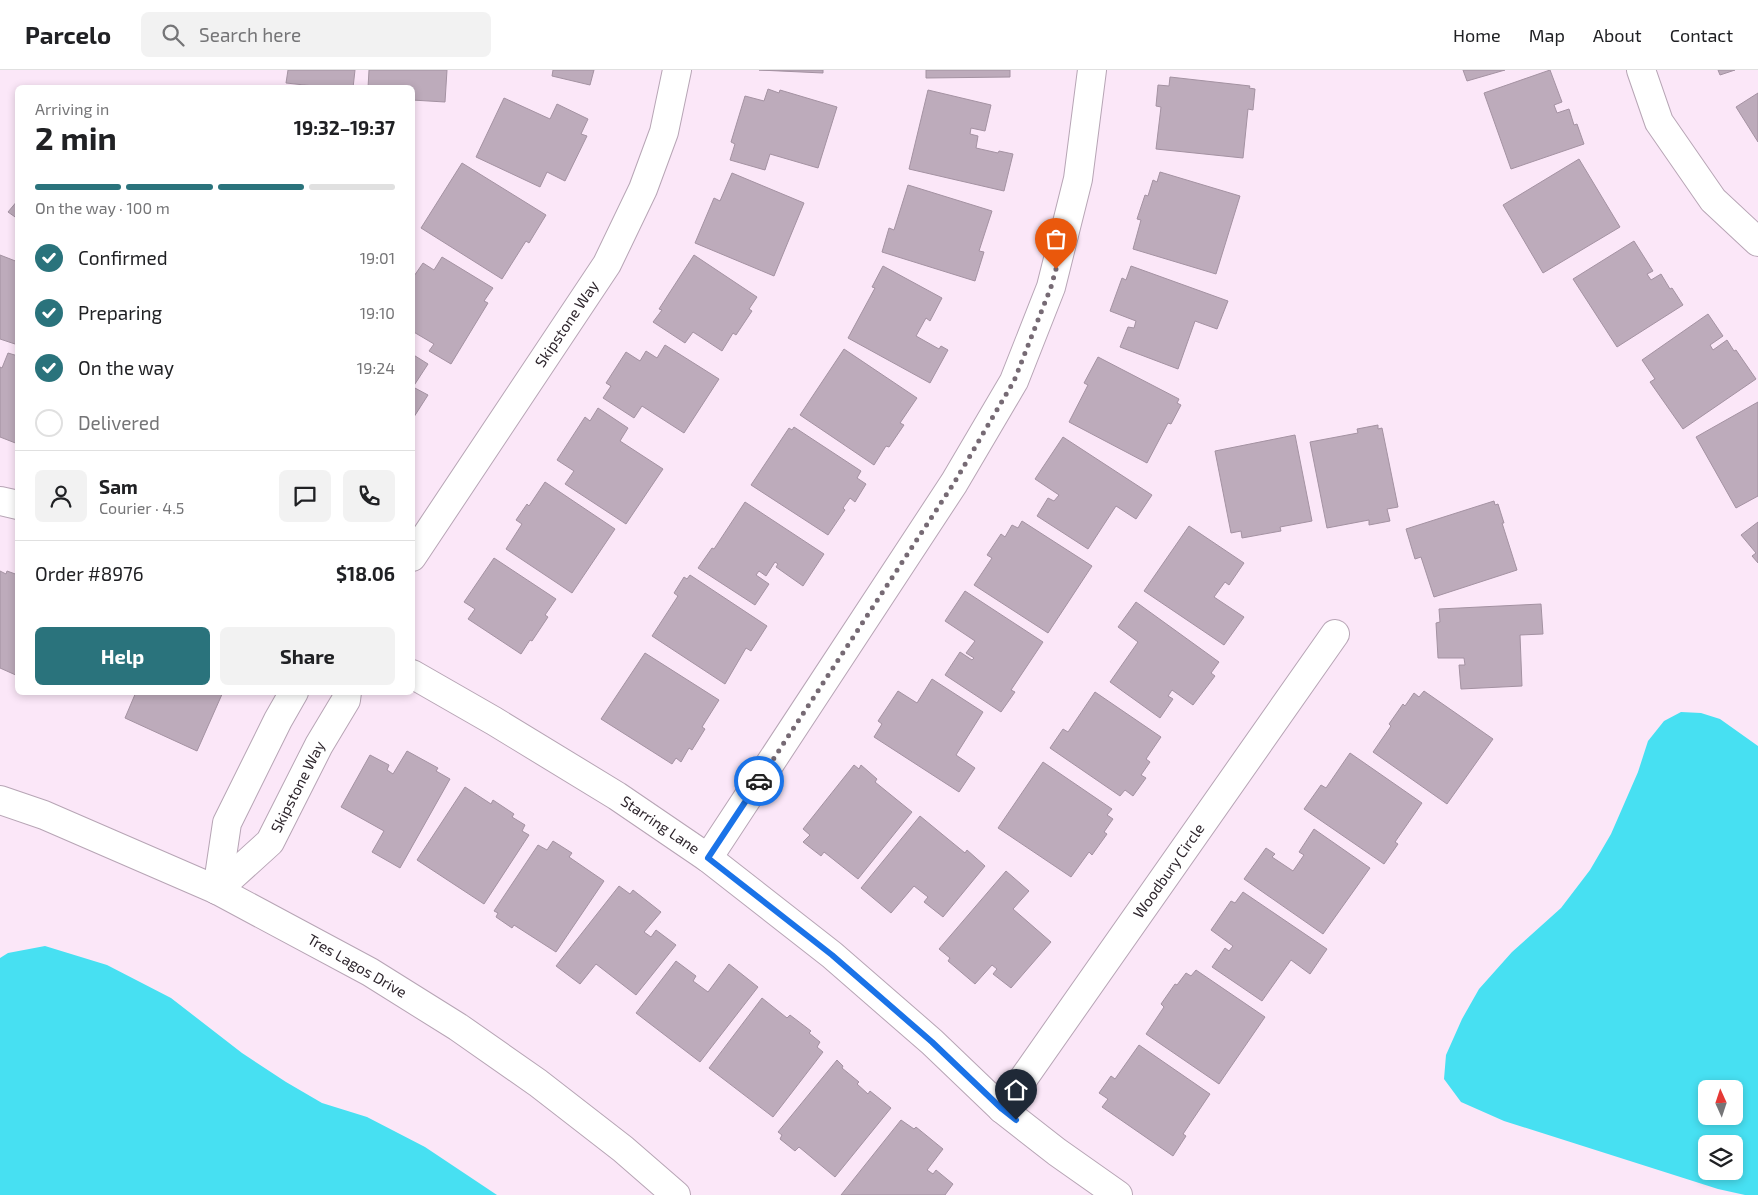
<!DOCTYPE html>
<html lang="en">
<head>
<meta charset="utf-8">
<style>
  body { margin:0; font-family:"Exo 2",sans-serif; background:#f2f2f2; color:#202124; height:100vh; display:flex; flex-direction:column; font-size:19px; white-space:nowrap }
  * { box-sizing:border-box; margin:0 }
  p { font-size:16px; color:#757577 }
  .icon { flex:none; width:28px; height:28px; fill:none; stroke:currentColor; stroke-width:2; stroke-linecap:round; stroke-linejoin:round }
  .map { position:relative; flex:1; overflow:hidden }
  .side { position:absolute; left:15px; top:15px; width:400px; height:610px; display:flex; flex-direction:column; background:#fff; border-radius:8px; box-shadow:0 2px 8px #0003 }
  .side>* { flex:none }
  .needle { width:32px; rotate:357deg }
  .controls { position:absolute; left:1698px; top:1010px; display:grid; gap:10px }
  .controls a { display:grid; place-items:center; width:45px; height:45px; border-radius:8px; background:#fff; box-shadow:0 2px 8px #0003; font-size:25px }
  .pin { position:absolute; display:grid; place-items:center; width:42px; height:42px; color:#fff; margin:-51px -21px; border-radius:50% 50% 50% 0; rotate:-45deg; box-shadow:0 0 5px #0007 }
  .pin .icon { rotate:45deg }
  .courier { position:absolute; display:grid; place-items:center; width:50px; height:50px; margin:-25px; border:4px solid #1a73e8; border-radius:50%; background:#fff; color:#222; box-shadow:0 1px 6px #0007 }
  .head em { font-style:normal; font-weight:700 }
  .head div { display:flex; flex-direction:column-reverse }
  .head { display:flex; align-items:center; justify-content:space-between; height:85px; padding:0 20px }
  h1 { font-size:32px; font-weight:700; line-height:38px }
  .bar { display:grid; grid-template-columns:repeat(4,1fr); gap:8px 5px; align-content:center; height:60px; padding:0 20px }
  .bar i { height:6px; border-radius:4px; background:#e0e0e0 }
  .bar .selected { background:#2a737c }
  .bar p { grid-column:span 4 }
  .line { display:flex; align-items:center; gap:12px; padding:0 20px; border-top:1px solid #e0e0e0 }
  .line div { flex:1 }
  .round { display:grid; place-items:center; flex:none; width:52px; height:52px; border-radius:8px; background:#f2f2f2 }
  ol { padding:0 20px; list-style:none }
  li { display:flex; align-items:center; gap:15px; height:55px }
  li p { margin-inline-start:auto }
  li .icon { padding:5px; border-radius:50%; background:#2a737c; color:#fff; stroke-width:4 }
  li:last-child { color:#757577 }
  li i { width:28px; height:28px; border:2px solid #e0e0e0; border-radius:50% }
  .button { display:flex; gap:10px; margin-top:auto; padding:10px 20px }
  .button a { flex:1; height:58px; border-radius:8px; background:#2a737c; color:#fff; font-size:20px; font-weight:700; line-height:58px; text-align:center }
  .button a+a { background:#f2f2f2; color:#202124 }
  header { display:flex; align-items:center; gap:30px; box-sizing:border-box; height:70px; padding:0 25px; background:#fff; border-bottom:1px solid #e0e0e0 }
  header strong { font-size:24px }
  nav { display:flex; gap:28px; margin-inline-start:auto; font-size:18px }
  .search { width:350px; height:45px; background:#f2f2f2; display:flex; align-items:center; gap:12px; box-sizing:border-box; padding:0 18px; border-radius:8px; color:#757577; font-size:19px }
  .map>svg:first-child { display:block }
  .water { fill:#47e0f2; fill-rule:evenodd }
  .building { fill:#bdabbb; stroke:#a492a2 }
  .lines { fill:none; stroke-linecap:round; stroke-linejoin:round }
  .street-casing { stroke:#b7a5b5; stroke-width:30 }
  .secondary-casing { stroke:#b7a5b5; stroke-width:30 }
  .street { stroke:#fff; stroke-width:28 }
  .secondary { stroke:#fff; stroke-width:28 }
  .done { stroke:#766a74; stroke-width:5; stroke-dasharray:0 9 }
  .route { stroke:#1a73e8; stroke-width:6 }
  .labels { text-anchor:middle; stroke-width:4.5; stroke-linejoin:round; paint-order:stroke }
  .street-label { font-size:15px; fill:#2e262d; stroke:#fff }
</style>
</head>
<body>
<header>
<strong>Parcelo</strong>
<div class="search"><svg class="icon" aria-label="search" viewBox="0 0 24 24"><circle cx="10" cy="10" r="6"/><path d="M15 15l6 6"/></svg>Search here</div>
<nav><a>Home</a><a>Map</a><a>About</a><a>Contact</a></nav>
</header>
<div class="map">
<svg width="1758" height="1125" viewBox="0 0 1758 1125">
  <rect width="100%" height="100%" fill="#fbe7f8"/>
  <g class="water">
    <path d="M1681,642L1701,643L1720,649L1758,676V1125H1745L1718,1119L1504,1051L1461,1032L1444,1009L1446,985L1462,949L1479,919L1512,882L1561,838L1590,800L1611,764L1638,702L1648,671L1664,651ZM1706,1019H1734V1046H1706ZM1706,1074H1734V1101H1706Z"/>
    <path d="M45,876L107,895L171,928L242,983L286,1012L322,1033L367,1047L425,1077L497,1125H0V888L8,883Z"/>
  </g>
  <g class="building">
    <path d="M288,0H355L353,18H332L286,13Z"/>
    <path d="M369,0H447L445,32L412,30V18H368Z"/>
    <path d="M553,0H594L590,15L552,6Z"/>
    <path d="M759,0H823V3Z"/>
    <path d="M926,0H1010V7L926,8Z"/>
    <path d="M1463,0H1505L1467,11Z"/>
    <path d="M1550,0L1562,32L1554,35L1557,43L1569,39L1574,55L1577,54L1584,74L1511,99L1484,23Z"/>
    <path d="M1718,0H1735L1720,5Z"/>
    <path d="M1170,7L1250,16L1249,18L1255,19L1253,40L1248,39L1243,88L1156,79L1161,37L1156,36L1158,15L1169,16Z"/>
    <path d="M768,19L779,23L780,20L837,37L818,98L770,84L765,100L730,90L735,74L731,72L745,26L764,31Z"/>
    <path d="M928,20L991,35L985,61L971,58L970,64L978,66L976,78L998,83L999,81L1013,84L1004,121L909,99Z"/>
    <path d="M1758,23V72L1736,37Z"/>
    <path d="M504,28L550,49L557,34L588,49L581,64L587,66L565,111L547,102L540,117L476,87Z"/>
    <path d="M1579,89L1620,157L1543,203L1503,135Z"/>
    <path d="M462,93L546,145L529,173L526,171L502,209L421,158Z"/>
    <path d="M1160,102L1240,126L1216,204L1133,179L1141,150L1137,149L1145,125L1148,126L1153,110L1157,112Z"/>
    <path d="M732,103L804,133L774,206L695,173L714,128L720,131Z"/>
    <path d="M908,115L992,141L979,181L984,182L975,211L882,182L889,158L894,160Z"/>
    <path d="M18,130V149L8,142Z"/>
    <path d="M1634,171L1653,201L1647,204L1651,210L1661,204L1670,219L1672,218L1683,235L1617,277L1573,209Z"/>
    <path d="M0,185L18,192V275L0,269Z"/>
    <path d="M694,185L757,227L749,239L752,241L736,265L733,263L722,281L693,262L685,273L653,252L662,240L659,239Z"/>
    <path d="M442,187L493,218L484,231L488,233L451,294L429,281L434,274L412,261V209L423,193L434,200Z"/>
    <path d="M883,196L942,228L930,251L926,248L916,266L939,279L941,276L948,280L930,313L848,268L875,218L872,217Z"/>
    <path d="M1131,196L1228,231L1217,259L1195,251L1178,299L1120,277L1128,257L1134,258L1136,251L1110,241L1122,208L1126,210Z"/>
    <path d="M1708,244L1723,266L1710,275L1713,280L1727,270L1734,281L1736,280L1756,309L1683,359L1650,312L1655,309L1642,290Z"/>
    <path d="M665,275L719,309L684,363L642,336L634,348L603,328L611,316L606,313L626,282L640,291L646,281L657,288Z"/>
    <path d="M844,279L917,328L900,353L904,355L889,377L886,376L874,395L800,345Z"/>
    <path d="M8,283L18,286V374L0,367V297L2,298Z"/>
    <path d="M412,284L428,294L413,317L428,325L412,350Z"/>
    <path d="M1098,287L1179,329L1177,333L1181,335L1171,354L1168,353L1147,393L1069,352L1088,315L1084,313Z"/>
    <path d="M1758,332V426L1736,438L1696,367Z"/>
    <path d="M598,338L628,358L620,371L663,399L626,454L565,414L574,401L557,390L585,347L590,351Z"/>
    <path d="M1378,355V359L1382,358L1398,437L1387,439L1390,451L1369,455V450L1327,458L1310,372L1358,363L1357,359Z"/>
    <path d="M794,357L861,401L857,408L866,414L855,432L850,428L843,438L845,440L828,465L751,415L789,358L792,360Z"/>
    <path d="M1295,365L1312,451L1280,457L1281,461L1242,468L1241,461L1231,463L1215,381Z"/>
    <path d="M1063,367L1152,425L1136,449L1116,436L1088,479L1037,446L1048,428L1054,431L1059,425L1035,409Z"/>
    <path d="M545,412L615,459L572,523L506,479L522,454L516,450L527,434L529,436Z"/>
    <path d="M1494,431L1495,435L1498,434L1504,453H1502L1517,500L1434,527L1421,487L1415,489L1406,459Z"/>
    <path d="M745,432L824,484L803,516L776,497L778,494L775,492L766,506L759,501L756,505L769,514L755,535L698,498L712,478L714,479Z"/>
    <path d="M1022,451L1092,496L1048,563L974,515L992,488L987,485L1001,464L1005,467L1012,455L1018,458Z"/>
    <path d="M1758,452V493L1752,486L1756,483L1741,465Z"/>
    <path d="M1189,456L1244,493L1229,515L1225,512L1214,527L1244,547L1224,575L1144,521Z"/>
    <path d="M494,488L556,529L545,545L548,547L532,571L530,570L521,584L468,549L475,539L464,532Z"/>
    <path d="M0,501L6,504L7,501L18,505V606L0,598Z"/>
    <path d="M690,505L767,556L751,581L746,578L725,614L652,566L678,526L674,523L684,507L687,509Z"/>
    <path d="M965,521L1043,572L1011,620L1015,622L1001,642L945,605L960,582L972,590L974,588L966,583L975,571L945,551Z"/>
    <path d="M1136,532L1219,592L1211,603L1215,606L1193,635L1172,620L1168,626L1173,629L1160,648L1110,612L1138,572L1118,557Z"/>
    <path d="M1541,534L1543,564L1520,565L1522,616L1461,619L1459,595H1465L1464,588H1438L1436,553L1440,552L1439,539Z"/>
    <path d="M645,583L719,630L702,657L705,659L692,680L689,678L681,692L676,688L672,694L601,649Z"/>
    <path d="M932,609L983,642L956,685L975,698L959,722L874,667L882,654L878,651L898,621L917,633Z"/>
    <path d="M1424,621L1493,669L1447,734L1373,682L1391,656L1389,654L1403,634L1405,636L1414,623L1419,627Z"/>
    <path d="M136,622H223L197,681L125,648Z"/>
    <path d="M1095,622L1161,667L1146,689L1150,692L1141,705L1146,708L1133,726L1125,720L1120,726L1050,678L1063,659L1068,662Z"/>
    <path d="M407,681L438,698L436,701L450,709L400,798L372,782L384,761L341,737L370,685L389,695L387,700L393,704Z"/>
    <path d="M1350,683L1422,733L1395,772L1398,774L1384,794L1304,739L1321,715L1326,718Z"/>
    <path d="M1043,692L1112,739L1107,745L1113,749L1104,762L1107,764L1092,785L1089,782L1071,807L998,758Z"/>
    <path d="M854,695L859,699L861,695L877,709L875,712L912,742L858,809L824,782L821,786L803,772L810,765L803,759Z"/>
    <path d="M465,717L491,734L493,730L514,744L512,747L525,755L522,761L529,765L484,834L417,790Z"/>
    <path d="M920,746L965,783L967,780L985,796L943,847L924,832L928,827L914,816L891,843L861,818Z"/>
    <path d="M1314,759L1370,798L1323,864L1244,809L1266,778L1275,784L1272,787L1293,801L1304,785L1299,782Z"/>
    <path d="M553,771L572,783L569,787L604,811L556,882L514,855L512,858L496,847L498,843L494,841L538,775L547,780Z"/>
    <path d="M1006,801L1029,821L1013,839L1051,872L1011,918L993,904L997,899L992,895L975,914L948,891L950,888L939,879Z"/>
    <path d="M619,816L630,824L633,820L661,842L644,862L651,867L656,860L676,875L636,925L596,894L580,914L556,896Z"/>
    <path d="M1243,822L1327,879L1310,904L1291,890L1262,931L1212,897L1225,878L1229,881L1233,876L1211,860L1231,831L1235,833Z"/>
    <path d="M676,891L696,906L693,911L708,922L729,894L758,917L700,992L636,943Z"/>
    <path d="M1196,900L1265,947L1219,1014L1146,964L1164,937L1161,934L1175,914L1177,915L1186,903L1191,906Z"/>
    <path d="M762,928L787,948L790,945L811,961L809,963L820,972L817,977L823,982L773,1047L709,998Z"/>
    <path d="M1139,975L1210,1024L1183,1064L1186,1066L1173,1086L1102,1037L1108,1029L1099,1023L1111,1006L1115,1009Z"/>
    <path d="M837,990L843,996L842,998L859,1012L857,1014L868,1024L870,1021L891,1038L835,1107L799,1077L795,1081L780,1069L782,1065L778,1062Z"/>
    <path d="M901,1050L914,1059L916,1057L943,1079L927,1100L933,1104L936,1100L953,1114L945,1125H841Z"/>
  </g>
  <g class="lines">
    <g class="street-casing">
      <g id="street">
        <path d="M1641,0L1659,52L1713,130L1758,172"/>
        <path d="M0,431L18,435"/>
        <path d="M412,487L607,194L643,119L664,62L677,0"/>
        <path d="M412,604L494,651L617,726L708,788L832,885L932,972L1002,1039L1057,1082L1118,1125"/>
        <path d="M708,788L954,413L1014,311L1051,217L1078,109L1092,0"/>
        <path d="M217,820L270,772L319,675L346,630L347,622"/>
        <path d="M217,820L227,753L278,650L294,622"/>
        <path d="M1002,1039L1335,564"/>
      </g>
    </g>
    <g class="secondary-casing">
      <path id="secondary" d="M0,730L44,745L217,820L370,902L458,957L538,1013L623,1079L676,1125"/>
    </g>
    <use href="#street" class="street"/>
    <use href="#secondary" class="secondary"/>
  </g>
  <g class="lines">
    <path class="done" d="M759,711L954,413L1014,311L1051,217L1056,199"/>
    <path class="route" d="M759,711L708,788L832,885L932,972L1002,1039L1016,1050"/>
  </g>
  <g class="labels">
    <g class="street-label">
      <text transform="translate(567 254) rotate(-56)" y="5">Skipstone Way</text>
      <text transform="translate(298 717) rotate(-63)" y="5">Skipstone Way</text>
      <text transform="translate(660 755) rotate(34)" y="5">Starring Lane</text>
      <text transform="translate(1169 801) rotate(-55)" y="5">Woodbury Circle</text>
      <text transform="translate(357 896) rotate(30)" y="5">Tres Lagos Drive</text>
    </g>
  </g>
</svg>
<div class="controls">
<a><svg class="needle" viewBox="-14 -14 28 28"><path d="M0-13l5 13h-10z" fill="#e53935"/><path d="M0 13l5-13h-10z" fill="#757577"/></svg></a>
<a><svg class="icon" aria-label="layers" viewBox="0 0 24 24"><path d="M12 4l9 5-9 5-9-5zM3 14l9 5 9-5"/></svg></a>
</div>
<div class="pin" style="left:1056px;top:199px;background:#ea580c"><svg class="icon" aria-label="bag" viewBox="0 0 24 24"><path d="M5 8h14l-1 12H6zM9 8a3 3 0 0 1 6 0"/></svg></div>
<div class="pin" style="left:1016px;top:1050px;background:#1f2937"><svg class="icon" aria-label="home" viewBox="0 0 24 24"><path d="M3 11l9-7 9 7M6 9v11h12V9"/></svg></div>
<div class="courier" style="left:759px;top:711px"><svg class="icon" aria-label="car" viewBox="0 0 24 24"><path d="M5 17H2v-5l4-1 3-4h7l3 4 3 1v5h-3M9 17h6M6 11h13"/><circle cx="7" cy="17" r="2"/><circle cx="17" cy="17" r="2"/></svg></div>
<section class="side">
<div class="head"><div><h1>2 min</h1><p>Arriving in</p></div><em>19:32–19:37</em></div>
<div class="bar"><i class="selected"></i><i class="selected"></i><i class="selected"></i><i></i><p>On the way · 100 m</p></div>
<ol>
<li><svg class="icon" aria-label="check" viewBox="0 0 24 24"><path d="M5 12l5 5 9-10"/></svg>Confirmed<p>19:01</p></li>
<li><svg class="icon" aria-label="check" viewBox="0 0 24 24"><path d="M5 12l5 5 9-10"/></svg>Preparing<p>19:10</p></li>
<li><svg class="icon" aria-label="check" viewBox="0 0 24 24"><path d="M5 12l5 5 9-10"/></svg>On the way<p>19:24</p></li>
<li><i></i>Delivered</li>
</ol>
<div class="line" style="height:90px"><a class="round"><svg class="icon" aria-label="person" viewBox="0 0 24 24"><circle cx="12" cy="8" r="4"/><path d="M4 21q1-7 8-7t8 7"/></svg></a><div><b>Sam</b><p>Courier · 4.5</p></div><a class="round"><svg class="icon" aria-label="chat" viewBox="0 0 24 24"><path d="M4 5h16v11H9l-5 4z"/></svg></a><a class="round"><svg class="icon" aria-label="phone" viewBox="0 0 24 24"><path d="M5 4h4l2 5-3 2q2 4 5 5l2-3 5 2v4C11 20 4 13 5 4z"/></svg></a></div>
<div class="line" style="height:65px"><div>Order #8976</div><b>$18.06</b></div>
<div class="button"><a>Help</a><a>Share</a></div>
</section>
</div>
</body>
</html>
